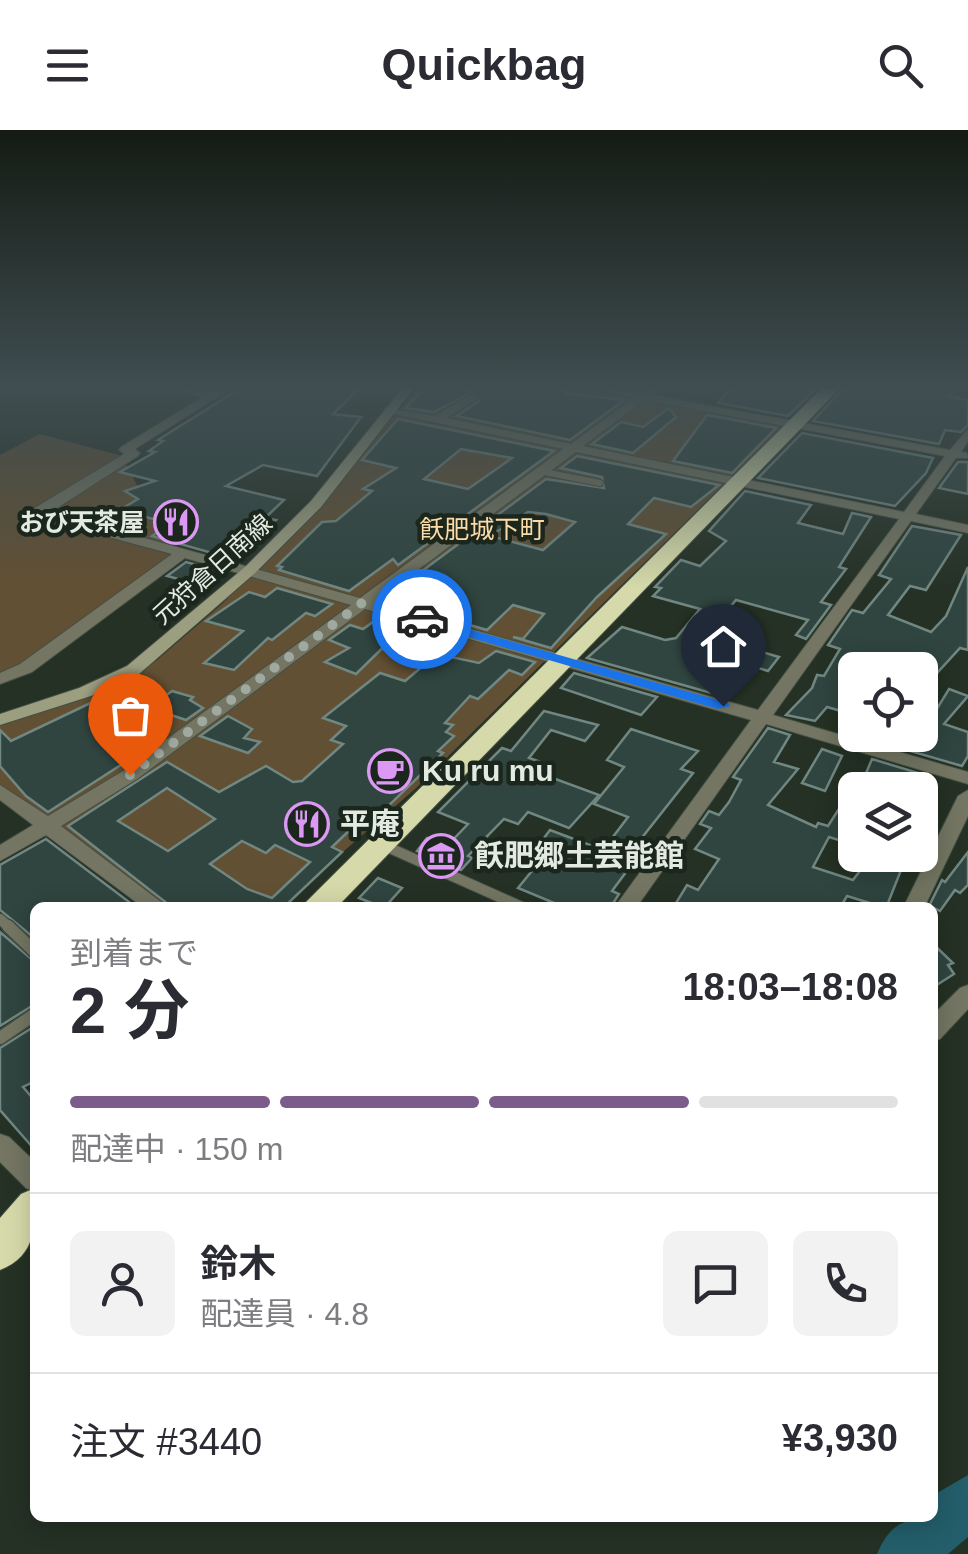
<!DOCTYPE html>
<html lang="ja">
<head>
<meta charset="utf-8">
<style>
  body { margin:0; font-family:Arial,"Noto Sans JP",sans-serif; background:#f2f2f3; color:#2b2b33; height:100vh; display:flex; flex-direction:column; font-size:38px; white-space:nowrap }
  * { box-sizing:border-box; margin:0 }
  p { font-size:32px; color:#7c7c81 }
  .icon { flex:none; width:55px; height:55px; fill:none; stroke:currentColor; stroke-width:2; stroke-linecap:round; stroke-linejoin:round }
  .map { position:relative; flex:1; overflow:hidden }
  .sheet { position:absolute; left:30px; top:772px; width:908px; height:620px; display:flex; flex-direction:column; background:#fff; border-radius:15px; box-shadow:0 5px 25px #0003 }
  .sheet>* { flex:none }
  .controls { position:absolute; left:838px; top:522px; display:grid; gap:20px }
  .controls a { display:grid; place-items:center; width:100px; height:100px; border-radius:15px; background:#fff; box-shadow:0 5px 25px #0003; font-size:50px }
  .pin { position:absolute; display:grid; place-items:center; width:85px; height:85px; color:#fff; margin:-102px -42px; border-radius:50% 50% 50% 0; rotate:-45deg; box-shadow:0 0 10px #0007 }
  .pin .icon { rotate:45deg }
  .courier { position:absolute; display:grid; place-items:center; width:100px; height:100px; margin:-50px; border:8px solid #1a73e8; border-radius:50%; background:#fff; color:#222; box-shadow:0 2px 12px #0007 }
  .headline em { font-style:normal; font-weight:700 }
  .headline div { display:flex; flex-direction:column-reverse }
  .headline { display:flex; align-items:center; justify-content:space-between; height:170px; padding:0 40px }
  h1 { font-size:65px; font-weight:700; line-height:75px }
  .bar { display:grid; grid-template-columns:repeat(4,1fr); gap:15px 10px; align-content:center; height:120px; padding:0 40px }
  .bar i { height:12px; border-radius:8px; background:#e1e1e2 }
  .bar .active { background:#7b5c8a }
  .bar p { grid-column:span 4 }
  .line { display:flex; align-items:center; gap:25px; padding:0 40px; border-top:2px solid #e1e1e2 }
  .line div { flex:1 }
  .round { display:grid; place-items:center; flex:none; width:105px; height:105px; border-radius:15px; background:#f2f2f3 }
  header { display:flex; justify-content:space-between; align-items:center; height:130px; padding:0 40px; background:#fff; font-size:45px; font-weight:700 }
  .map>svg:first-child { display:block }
  .green { fill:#625034 }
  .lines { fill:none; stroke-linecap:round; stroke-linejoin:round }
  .river { fill:#235e6a; fill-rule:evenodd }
  .building { fill:#304540; stroke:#718782; stroke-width:2.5; fill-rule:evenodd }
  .lane-far2-casing { stroke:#434f43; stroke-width:8 }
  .lane-far1-casing { stroke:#434f43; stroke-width:12 }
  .lane-casing { stroke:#434f43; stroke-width:15 }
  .street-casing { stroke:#434f43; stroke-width:2 }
  .secondary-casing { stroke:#434f43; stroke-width:2 }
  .highway-casing { stroke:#434f43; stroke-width:2 }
  .lane-far2 { stroke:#747663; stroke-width:6 }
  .lane-far1 { stroke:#747663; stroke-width:10 }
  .lane { stroke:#747663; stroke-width:12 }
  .street { fill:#747663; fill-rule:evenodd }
  .secondary { fill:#9c9e80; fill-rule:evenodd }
  .highway { fill:#d6daaa; fill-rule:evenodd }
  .route { fill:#1a73e8 }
  .done { stroke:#a0a9a0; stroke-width:10; stroke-dasharray:0 18 }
  .labels { text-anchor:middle; stroke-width:9; stroke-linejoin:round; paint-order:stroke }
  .far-poi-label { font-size:25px; font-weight:bold; fill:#e2eae2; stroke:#1b271c; text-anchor:end }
  .far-park-label { font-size:25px; fill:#fddba9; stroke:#1b271c }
  .far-street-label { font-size:25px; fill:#e2eae2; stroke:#1b271c }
  .poi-label { font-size:30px; font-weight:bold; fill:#e2eae2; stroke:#1b271c; text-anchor:start }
</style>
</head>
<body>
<header><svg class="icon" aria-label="menu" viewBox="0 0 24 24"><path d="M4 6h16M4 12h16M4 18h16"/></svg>Quickbag<svg class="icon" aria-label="search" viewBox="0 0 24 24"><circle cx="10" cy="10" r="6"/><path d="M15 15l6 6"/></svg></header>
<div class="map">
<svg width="968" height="1424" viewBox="0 0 968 1424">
  <rect width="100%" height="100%" fill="#253125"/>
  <g class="green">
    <path d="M418,259H601L786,293L415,659L280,777H159L0,662V594L96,564L157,530L223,473Z"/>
    <path d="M40,304L122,326L174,427L0,549V325Z"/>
  </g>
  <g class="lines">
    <path class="river" d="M968,1345V1407L948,1424H877C889,1396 902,1388 932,1388V1366Z"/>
  </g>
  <g class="building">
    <path d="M239,259H359L333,284L361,287L317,346L263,335L226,356L284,370L265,388L276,390L261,406L226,427L152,406L172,393L118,381L138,369L125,361L155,351L120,342L155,322L149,321L163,311L158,310Z"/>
    <path d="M423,259H570L565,263L624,270L570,310L457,286L479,271L472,262L434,282L406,278Z"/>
    <path d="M730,259H816L788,286L718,273Z"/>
    <path d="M843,259H958L947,266L968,270V295L961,302L945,300L939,314L813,291Z"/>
    <path d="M669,278L676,287L633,323L592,314L621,292L643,297Z"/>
    <path d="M707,285L776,298L732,343L673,331Z"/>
    <path d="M398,289L554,321L398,435L393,429L349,461L279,440L282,437L277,436L322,392L336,391L372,361L363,359L396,338L362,330ZM461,319L512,328L468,359L424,349Z"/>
    <path d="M802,303L933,328L926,343L895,376L758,348Z"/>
    <path d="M577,326L719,355L691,377L654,368L628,394L666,404L597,467L551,518L513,507L523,509L544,484L513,475L487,500L383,470L546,349L604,358L602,347L561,338ZM528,382L546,384L575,392L543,420L490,406Z"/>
    <path d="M958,332H968V364L939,358Z"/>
    <path d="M745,361L811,375L798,393L843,404L852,383L871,387L839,437L846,439L821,472L831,475L806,509L796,505L808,490L736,470L702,510L737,522L742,516L779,527L768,541L749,535L722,566L587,528L622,497L665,510L676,508L700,479L653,466L661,458L655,457L681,430L700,436L726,411L709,401Z"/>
    <path d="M912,396L961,405L926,460L910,456L888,485L931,502L946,486L968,437V520L960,518L937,543L895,530L885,539L855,532V585L827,577L815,591L786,585L812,558L817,545L824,546L840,519L828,515L852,480L863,483L891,449L879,445Z"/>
    <path d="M186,432L212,439L214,442L197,454L167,446Z"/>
    <path d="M277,458L332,474L315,486L306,483L272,510L268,508L234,540L204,533L243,501L206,491L249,462L265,467Z"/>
    <path d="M380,487L406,495L356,544L325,532L349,518L329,510L350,495L363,499Z"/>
    <path d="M496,521L535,532L522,545L509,540L478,569L470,566L445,593L453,595L446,602L454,606L438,621L443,623L377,687L372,686L362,698L354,696L332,717L342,722L286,775L291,778H173L68,696L167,632L219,662L266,636L293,652L302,651L343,614L331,610L346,596L323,588L380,543L405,551L437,524L479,533ZM167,658L215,689L168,721L118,691ZM242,711L266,723L275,715L310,732L272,768L247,759L210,734Z"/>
    <path d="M574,543L657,567L641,585L561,558Z"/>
    <path d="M949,559L968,566L944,594L968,602V626L962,636L879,612L882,605H921Z"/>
    <path d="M172,561L193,567L190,570L203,578L186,590L171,585L146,605L158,611L48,682L26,666L0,636V600L11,611L103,567L131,584H141Z"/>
    <path d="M544,581L598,595L585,611L551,600L529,628L547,634L539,643L599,665L569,698L528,682L518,694L504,689L468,726L472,728L461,740L417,721L427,708L446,717L468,694L438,682L502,618L511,621Z"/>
    <path d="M228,586L252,599L244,608L260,612L248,623L200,606Z"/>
    <path d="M768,598L790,605L774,632L798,639L768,675L816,697L818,693L828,696L855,654V715L829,707L813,737L853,750L872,725H907L886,778L847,766L840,778H673L687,755L698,760L719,729L695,719L711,698L700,694L709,681L719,685L729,672L741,650L733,647Z"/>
    <path d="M631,599L698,621L681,639L693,643L633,719L641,722L612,761L619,764L610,778H566L518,758L549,720L538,716L550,700L603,720L628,687L594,674L624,637L607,630Z"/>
    <path d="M822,619L842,626L825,661L802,653Z"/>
    <path d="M872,629L928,646L922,660H859Z"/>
    <path d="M46,709L137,778H35L33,807L0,780V735Z"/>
    <path d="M968,722V755L960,763L955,760L940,781L929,776L942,750L945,752Z"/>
    <path d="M378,748L402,758L384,778L359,768Z"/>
    <path d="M0,802L35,832V874L0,896Z"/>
    <path d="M932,813L953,833L948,835L954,844L932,858Z"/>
    <path d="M35,896V951L23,957L35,971V1020L0,980V918Z"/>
  </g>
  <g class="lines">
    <g class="lane-far2-casing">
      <path id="lane-far2" d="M539,341L600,353"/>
    </g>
    <g class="lane-far1-casing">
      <g id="lane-far1">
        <path d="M383,715L524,778"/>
        <path d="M0,789L11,799"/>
      </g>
    </g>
    <g class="lane-casing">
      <g id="lane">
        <path d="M8,796L35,822"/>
        <path d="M0,908L35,884"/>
      </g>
    </g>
    <g class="street-casing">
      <g id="street">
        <path d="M169,259L212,262L230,259L135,319L140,323L138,326L51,382L360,468L563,319L389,283L385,282V278L435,286L470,265L476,268L474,270L447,288L571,314L633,268L596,259L640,263L646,259H658L652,265L950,320L968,299V311L961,322L967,323L968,328H956L916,384L968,395V403L911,391L773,585L968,642V654L766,594L636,778H614L751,590L365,479L137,649L61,696L169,778H144L46,705L0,731V715L33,695L0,670V655L48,686L123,641L351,475L185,428L32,542L0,554V543L20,534L172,424L34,387L28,382L124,324L119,320L121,317L203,267ZM645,270L945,326L904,382L583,316ZM576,322L899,389L758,580L375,472Z"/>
        <path d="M968,660V686L924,778H903L958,666Z"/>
        <path d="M968,855V879L940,909L932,911V886L960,858Z"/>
        <path d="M0,1004L9,1007L35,1032V1062L26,1058L0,1032Z"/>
      </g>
    </g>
    <g class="secondary-casing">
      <path id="secondary" d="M402,259H413L321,377L255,443L139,544L91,566L0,595V584L79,558L127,536L245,437L311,371Z"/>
    </g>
    <g class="highway-casing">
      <g id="highway">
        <path d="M821,259H839L336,778H300Z"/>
        <path d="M35,1058C35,1094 38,1125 0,1140V1088L21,1064Z"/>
      </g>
    </g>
    <use href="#lane-far2" class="lane-far2"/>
    <use href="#lane-far1" class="lane-far1"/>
    <use href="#lane" class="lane"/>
    <use href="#street" class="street"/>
    <use href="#secondary" class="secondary"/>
    <use href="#highway" class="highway"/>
  </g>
  <linearGradient id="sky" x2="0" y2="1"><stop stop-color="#141b14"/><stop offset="0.56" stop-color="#404e51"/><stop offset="1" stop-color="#404e51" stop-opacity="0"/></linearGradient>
  <rect width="968" height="459" fill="url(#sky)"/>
  <path class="route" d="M422,486L728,573L730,576L718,579L417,492Z"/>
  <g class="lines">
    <path class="done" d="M130,645L362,473L422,489"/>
  </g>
  <defs>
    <g id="restaurant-ring" transform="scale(2.25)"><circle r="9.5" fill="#1b271c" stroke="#dc99f4" stroke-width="1.5"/><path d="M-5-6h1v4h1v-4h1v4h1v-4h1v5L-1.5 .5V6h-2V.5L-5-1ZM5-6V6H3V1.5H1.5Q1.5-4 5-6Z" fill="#dc99f4"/></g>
    <g id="cafe-ring" transform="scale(2.25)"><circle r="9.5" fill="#1b271c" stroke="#dc99f4" stroke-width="1.5"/><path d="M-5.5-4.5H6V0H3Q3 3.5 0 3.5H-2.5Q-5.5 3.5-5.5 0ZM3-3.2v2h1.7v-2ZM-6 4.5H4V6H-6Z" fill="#dc99f4"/></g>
    <g id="museum-ring" transform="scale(2.25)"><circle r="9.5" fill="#1b271c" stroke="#dc99f4" stroke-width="1.5"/><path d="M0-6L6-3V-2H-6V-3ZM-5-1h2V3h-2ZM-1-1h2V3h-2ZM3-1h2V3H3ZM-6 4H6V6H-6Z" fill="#dc99f4"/></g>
  </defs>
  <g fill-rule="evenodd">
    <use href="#restaurant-ring" x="176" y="392"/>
    <use href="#cafe-ring" x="390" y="641"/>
    <use href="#restaurant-ring" x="307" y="694"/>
    <use href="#museum-ring" x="441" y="726"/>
  </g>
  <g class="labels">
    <g class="far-poi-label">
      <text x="144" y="401">おび天茶屋</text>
    </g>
    <g class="far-park-label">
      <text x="482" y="408">飫肥城下町</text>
    </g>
    <g class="far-street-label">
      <text transform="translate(212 439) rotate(-42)" y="9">元狩倉日南線</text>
    </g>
    <g class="poi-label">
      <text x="422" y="651">Ku ru mu</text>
      <text x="340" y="704">平庵</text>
      <text x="474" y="736">飫肥郷土芸能館</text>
    </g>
  </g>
</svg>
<div class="controls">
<a><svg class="icon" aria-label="locate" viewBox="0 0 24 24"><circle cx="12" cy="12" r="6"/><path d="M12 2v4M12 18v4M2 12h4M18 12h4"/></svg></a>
<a><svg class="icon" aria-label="layers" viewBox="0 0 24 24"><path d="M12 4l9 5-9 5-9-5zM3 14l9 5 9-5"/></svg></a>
</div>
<div class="pin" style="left:130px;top:645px;background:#ea580c"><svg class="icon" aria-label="bag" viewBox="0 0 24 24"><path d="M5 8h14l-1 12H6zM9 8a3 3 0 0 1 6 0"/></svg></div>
<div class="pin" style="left:723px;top:576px;background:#1f2937"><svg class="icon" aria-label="home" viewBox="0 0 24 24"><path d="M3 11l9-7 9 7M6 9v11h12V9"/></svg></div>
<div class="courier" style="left:422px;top:489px"><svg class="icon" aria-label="car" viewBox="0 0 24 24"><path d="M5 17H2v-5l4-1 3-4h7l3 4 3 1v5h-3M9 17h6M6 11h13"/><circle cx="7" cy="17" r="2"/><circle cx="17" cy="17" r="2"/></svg></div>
<section class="sheet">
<div class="headline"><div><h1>2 分</h1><p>到着まで</p></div><em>18:03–18:08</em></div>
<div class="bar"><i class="active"></i><i class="active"></i><i class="active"></i><i></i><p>配達中 · 150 m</p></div>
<div class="line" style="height:180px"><a class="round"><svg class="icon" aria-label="person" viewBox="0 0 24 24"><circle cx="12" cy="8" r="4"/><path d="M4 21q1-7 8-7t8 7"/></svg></a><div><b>鈴木</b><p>配達員 · 4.8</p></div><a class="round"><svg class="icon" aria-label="chat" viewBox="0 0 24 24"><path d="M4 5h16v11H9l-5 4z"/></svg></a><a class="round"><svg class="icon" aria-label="phone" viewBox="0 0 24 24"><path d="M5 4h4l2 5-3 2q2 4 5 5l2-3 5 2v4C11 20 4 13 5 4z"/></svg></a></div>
<div class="line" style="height:130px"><div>注文 #3440</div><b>¥3,930</b></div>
</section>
</div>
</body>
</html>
